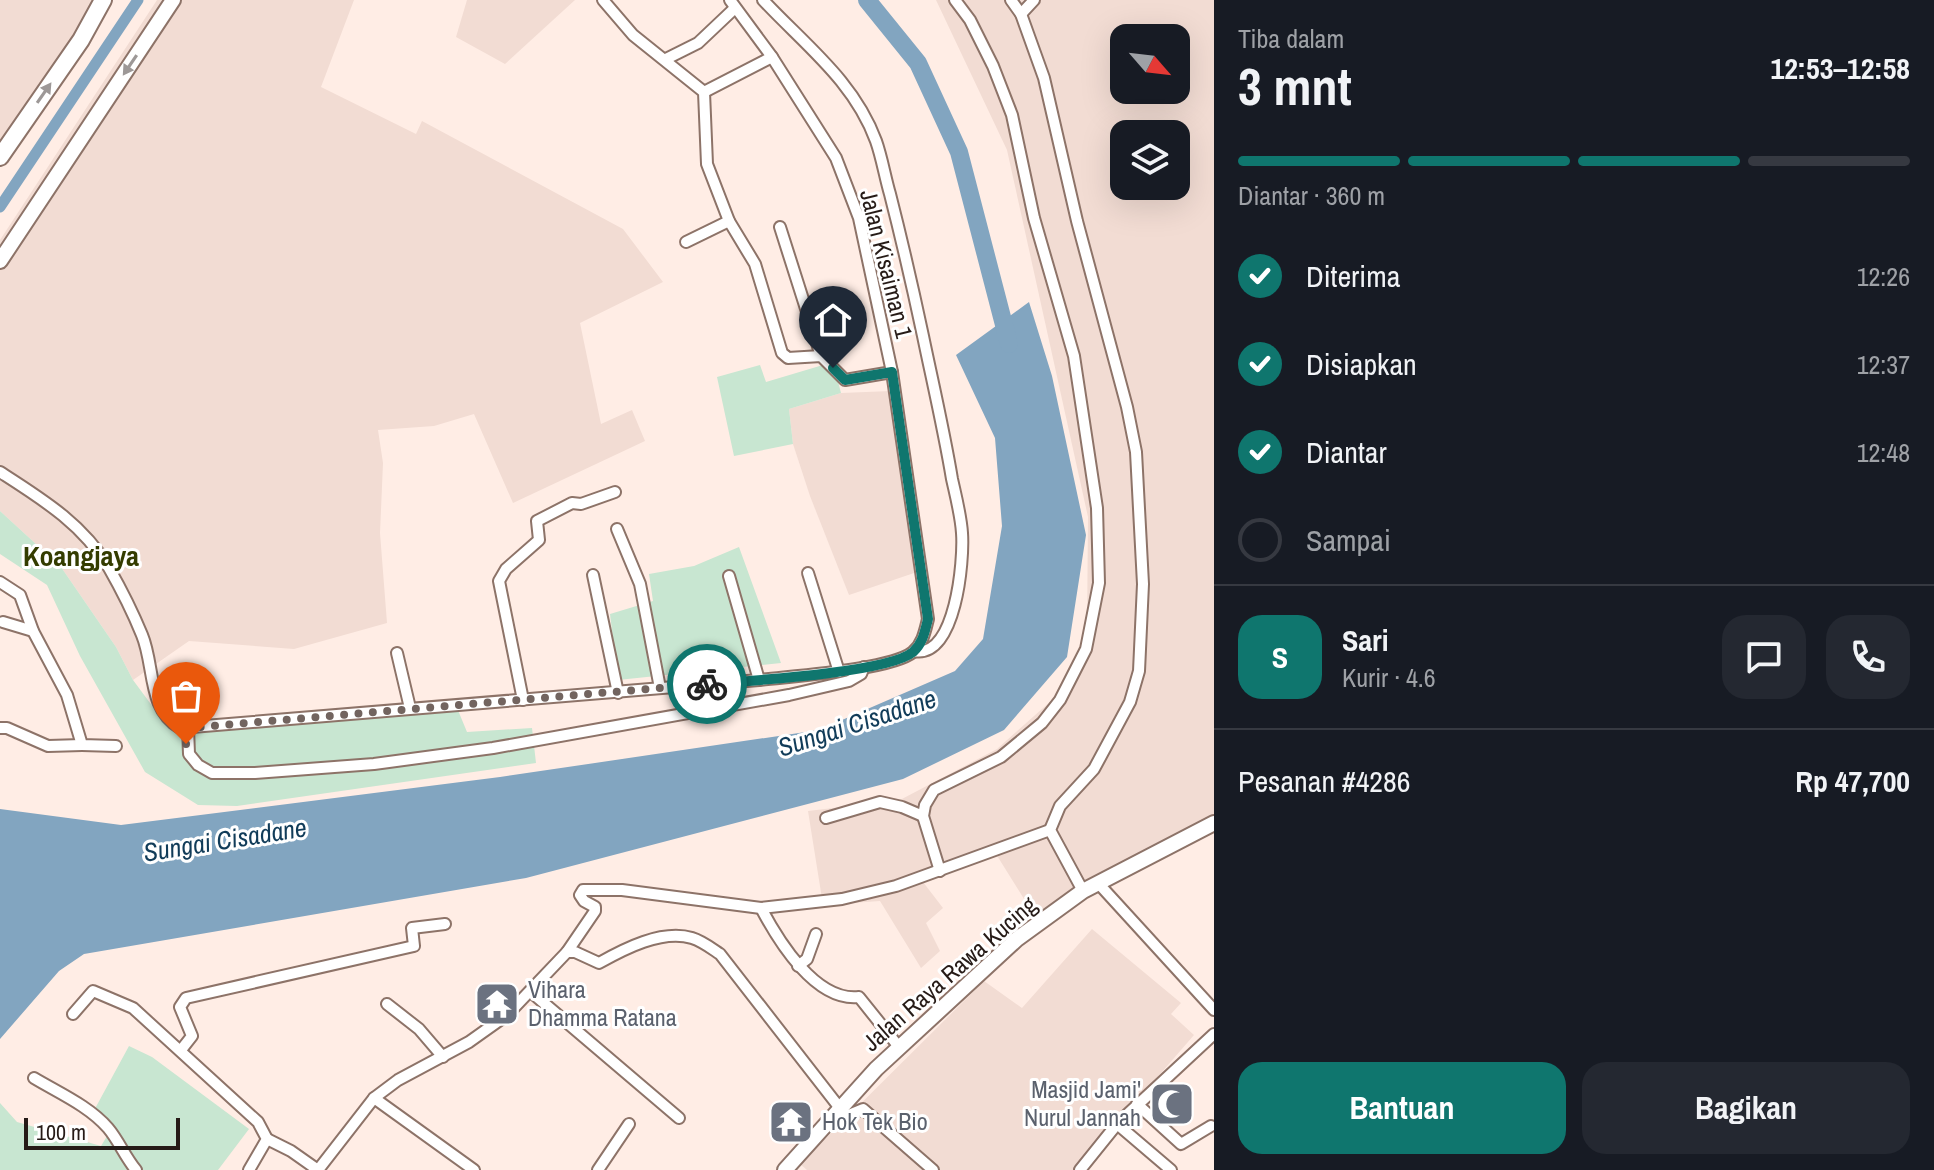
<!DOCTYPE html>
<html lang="id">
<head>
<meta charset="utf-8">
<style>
  body { margin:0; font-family:"Archivo Narrow",sans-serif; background:#242831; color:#f1f3f6; height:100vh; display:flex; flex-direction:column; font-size:30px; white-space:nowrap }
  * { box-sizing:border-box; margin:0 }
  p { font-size:26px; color:#9ea1a6 }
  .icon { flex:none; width:44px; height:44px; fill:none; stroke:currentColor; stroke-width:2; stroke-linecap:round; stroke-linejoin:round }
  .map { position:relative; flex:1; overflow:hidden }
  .panel { display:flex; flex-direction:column; background:#171b24; width:720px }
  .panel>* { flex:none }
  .needle { width:52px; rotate:118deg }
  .tools { position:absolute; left:1110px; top:24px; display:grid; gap:16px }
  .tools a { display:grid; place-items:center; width:80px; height:80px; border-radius:16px; background:#171b24; box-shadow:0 8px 32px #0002; font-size:40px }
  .scale { position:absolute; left:24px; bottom:20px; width:156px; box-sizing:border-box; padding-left:8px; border:4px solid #261b17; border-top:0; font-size:22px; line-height:28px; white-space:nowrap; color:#261b17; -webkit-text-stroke:6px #fff; paint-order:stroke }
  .pin { position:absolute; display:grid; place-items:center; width:68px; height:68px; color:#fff; margin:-82px -34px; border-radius:50% 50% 50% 0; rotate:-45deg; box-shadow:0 0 8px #0007 }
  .pin .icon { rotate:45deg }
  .courier { position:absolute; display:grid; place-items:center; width:80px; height:80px; margin:-40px; border:6px solid #0f766e; border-radius:50%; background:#fff; color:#222; box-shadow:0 2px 10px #0007 }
  .headline em { font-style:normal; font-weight:700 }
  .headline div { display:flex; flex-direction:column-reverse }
  .headline { display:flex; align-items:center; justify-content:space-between; height:136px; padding:0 24px }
  h1 { font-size:52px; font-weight:700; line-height:60px }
  .bar { display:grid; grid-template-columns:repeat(4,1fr); gap:12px 8px; align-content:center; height:96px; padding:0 24px }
  .bar i { height:10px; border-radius:6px; background:#363941 }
  .bar .selected { background:#0f766e }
  .bar p { grid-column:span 4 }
  .line { display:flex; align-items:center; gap:20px; padding:0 24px; border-top:2px solid #363941 }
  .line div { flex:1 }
  .round { display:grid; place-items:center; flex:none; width:84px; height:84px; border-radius:24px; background:#242831 }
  ol { padding:0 24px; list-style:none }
  li { display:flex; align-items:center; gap:24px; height:88px }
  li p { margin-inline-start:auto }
  li .icon { padding:8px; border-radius:50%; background:#0f766e; color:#fff; stroke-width:4 }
  li:last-child { color:#9ea1a6 }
  li i { width:44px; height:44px; border:4px solid #363941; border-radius:50% }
  .cta { display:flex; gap:16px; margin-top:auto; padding:16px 24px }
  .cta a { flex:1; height:92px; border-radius:24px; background:#0f766e; color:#fff; font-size:32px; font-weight:700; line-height:92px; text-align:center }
  .cta a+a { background:#242831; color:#f1f3f6 }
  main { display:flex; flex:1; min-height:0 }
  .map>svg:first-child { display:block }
  .built { fill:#f2dcd3; fill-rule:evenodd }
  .green { fill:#c8e6d1 }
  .water { fill:#82a5c0 }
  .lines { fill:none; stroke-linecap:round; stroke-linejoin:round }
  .canal { stroke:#82a5c0; stroke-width:11 }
  .river { stroke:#82a5c0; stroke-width:18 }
  .minor-casing { stroke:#8d7368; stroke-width:14 }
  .tertiary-casing { stroke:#8d7368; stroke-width:18 }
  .primary-casing { stroke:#8d7368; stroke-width:20 }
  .minor { stroke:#fff; stroke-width:10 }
  .tertiary { stroke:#fff; stroke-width:14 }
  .primary { stroke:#fff; stroke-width:16 }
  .oneway { fill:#9d9897 }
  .done { stroke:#72645f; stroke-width:8; stroke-dasharray:0 14.4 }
  .route { stroke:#0f766e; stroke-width:10 }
  .labels { text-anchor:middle; stroke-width:6; stroke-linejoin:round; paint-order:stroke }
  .street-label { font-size:24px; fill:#261b17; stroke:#fff }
  .worship-label { font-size:24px; fill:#5b616d; stroke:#fff; text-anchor:start }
  .water-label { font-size:26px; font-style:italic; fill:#113c59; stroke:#fff }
  .quarter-label { font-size:28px; font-weight:bold; fill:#343c00; stroke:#fff }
</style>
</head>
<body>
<main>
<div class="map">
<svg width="1214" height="1170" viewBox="0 0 1214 1170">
  <rect width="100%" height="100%" fill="#ffede5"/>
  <g class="built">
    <path d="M0,0H109L0,161Z"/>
    <path d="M157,0H354L321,87L416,134L422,121L623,229L663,282L580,323L601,424L632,410L645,441L513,503L474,414L434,426L378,430L383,463L380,533L387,623L294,649L189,641L133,680L116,647L61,567L0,511V240Z"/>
    <path d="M467,0H575L505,64L456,37Z"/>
    <path d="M936,0H1214V823L1039,923L996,854L925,880L923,882L943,908L926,923L940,951L921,968L880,901L823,905L808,811L900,800L997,749L1060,693L1087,631L1088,517L1007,150ZM1124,38H1176V90H1124ZM1124,134H1176V186H1124Z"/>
    <path d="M891,391L920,571L849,595L810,496L793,444L789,409L841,393Z"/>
    <path d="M1092,929L1181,1003L1171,1014L1194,1035L1077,1170H807L800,1164L984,981L1022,1008Z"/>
  </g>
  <g class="green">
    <path d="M833,362L841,393L789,409L793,444L734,456L717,377L760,365L766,382Z"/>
    <path d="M0,511L61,567L116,647L133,680L170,730L455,703L467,732L532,728L536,763L237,806L198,805L145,772L80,656L47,585L0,554Z"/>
    <path d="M739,547L781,663L618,680L610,614L653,601L649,574L694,566Z"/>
    <path d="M129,1046L152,1057L249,1129L218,1170H0V1103L17,1122L101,1146L112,1128L91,1116Z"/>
  </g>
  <path class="water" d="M1029,302L1052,376L1086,535L1067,657L1004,730L903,779L526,878L84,954L59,971L0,1039V809L121,825L500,777L819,730L955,671L983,639L1002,526L995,438L956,355Z"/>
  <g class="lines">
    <path class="canal" d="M0,207L138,0"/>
    <path class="river" d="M867,0L918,63L959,152L1009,344"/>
    <g class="minor-casing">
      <g id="minor">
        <path d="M603,0L633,35L704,92L707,164L729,221L755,264L782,353L788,358L821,356L845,380L892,372"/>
        <path d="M763,0C805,45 854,81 876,141C882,158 885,177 890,194C902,241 913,289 923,336C933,384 944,431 952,479C956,497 961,516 962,533C964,560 956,659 914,651"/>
        <path d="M1011,0L1021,14L1044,78L1077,221L1127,407L1136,452L1143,584L1139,671L1130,702L1094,769L1060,806L1050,830L1083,891"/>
        <path d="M1021,14L1034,0"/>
        <path d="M666,59L698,43L735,8"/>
        <path d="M704,92L772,57"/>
        <path d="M780,227L821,356"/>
        <path d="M686,242L729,221"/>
        <path d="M0,472C42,499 83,524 109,568C121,589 133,613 142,635C155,666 147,709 180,728L759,680C791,676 891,670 913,652C923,643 925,631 928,619L892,372L859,218L836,158L772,57L730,0"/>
        <path d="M617,529L640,584L660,688"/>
        <path d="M808,573L839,672"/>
        <path d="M593,575L618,693"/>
        <path d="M729,576L759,680"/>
        <path d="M0,582L20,595L33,631L67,695L82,745L116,746"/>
        <path d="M3,622L33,631"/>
        <path d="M397,653L410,708"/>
        <path d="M523,700L499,581L506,569L539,540L537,521L572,503L581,504L615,492"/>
        <path d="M0,728H7L48,746L82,745"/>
        <path d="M188,728L189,754L198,765L212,773H255L374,764L493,748L789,695L849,681L861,674L864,667"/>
        <path d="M826,818L880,802L902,807L923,816"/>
        <path d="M940,871L923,816L925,805L934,790L1001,757L1042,723L1060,700L1086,649L1099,583L1097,508L1074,356L1034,218L1012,115L993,66L970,20L955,0"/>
        <path d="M1098,883L1214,1010"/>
        <path d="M761,908C779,942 816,1002 859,997L899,1047"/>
        <path d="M567,952L595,911V907L584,901L580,895L583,890H622L761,908L842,899L896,886L1050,830"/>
        <path d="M798,966L807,959L816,934"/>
        <path d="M531,992L679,1118"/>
        <path d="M387,1004L419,1029L443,1057"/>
        <path d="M73,1014L93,991L133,1008L258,1122L267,1139L249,1170"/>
        <path d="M181,1050L192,1036L180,1007L186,998L414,946L412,928L445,924"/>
        <path d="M34,1078C59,1093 89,1106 108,1128C119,1141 125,1157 136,1170"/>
        <path d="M374,1098L474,1170"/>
        <path d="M1137,1104L1181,1144L1211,1126"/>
        <path d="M267,1139L291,1151L318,1170"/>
        <path d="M318,1170L374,1098L398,1080L469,1042L507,1015L567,952H575L599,963C624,949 662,929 692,938C702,941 711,948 720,954L846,1116L863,1109L933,1170"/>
        <path d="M598,1170L629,1124"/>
        <path d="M1080,1170L1117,1124"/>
        <path d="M1171,1170L1117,1124L1214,1034"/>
      </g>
    </g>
    <g class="tertiary-casing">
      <g id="tertiary">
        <path d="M0,261L173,0"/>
        <path d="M785,1170L876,1069L1017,939L1083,891L1214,823"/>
      </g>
    </g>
    <g class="primary-casing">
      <path id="primary" d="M0,157L81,40L103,0"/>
    </g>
    <use href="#minor" class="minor"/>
    <use href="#tertiary" class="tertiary"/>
    <use href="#primary" class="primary"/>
  </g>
  <defs><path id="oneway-solid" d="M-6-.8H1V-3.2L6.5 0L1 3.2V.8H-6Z" transform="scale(2)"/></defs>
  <g class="oneway">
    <use href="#oneway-solid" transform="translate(130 65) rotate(124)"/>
    <use href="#oneway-solid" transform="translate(44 93) rotate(-55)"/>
  </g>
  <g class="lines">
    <path class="done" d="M186,744L188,728L707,684"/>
    <path class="route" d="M707,684C746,681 888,673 913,652C923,643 925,631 928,619L892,372L845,380L833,368"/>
  </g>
  <defs>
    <g id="temple-square" transform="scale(2.3)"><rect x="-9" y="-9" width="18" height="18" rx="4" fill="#6b7280" stroke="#fff"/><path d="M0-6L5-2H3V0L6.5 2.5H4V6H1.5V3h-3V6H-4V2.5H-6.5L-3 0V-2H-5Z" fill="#fff"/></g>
    <g id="mosque-square" transform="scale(2.3)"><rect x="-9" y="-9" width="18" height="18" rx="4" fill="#6b7280" stroke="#fff"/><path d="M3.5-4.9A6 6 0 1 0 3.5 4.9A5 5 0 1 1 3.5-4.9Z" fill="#fff"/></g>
  </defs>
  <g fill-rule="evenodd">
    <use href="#temple-square" x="497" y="1004"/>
    <use href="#mosque-square" x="1172" y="1104"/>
    <use href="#temple-square" x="791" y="1122"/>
  </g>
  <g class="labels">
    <g class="street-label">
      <text transform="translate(886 264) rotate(76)" y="8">Jalan Kisaiman 1</text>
      <text transform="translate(950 974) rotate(-41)" y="8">Jalan Raya Rawa Kucing</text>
    </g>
    <g class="worship-label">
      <text x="528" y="998">Vihara<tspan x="528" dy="28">Dhamma Ratana</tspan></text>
      <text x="1141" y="1098" text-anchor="end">Masjid Jami'<tspan x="1141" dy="28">Nurul Jannah</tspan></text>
      <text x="822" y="1130">Hok Tek Bio</text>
    </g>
    <g class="water-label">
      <text transform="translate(857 723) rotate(-18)" y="9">Sungai Cisadane</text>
      <text transform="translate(225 840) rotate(-9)" y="9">Sungai Cisadane</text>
    </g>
    <g class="quarter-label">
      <text x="81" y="566">Koangjaya</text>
    </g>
  </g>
</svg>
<div class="tools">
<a><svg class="needle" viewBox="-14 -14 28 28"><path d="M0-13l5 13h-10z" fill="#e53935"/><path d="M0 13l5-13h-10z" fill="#9ea1a6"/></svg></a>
<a><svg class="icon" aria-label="layers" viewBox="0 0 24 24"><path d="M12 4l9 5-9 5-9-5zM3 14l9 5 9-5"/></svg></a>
</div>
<div class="scale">100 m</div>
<div class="pin" style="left:186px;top:744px;background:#ea580c"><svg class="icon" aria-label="bag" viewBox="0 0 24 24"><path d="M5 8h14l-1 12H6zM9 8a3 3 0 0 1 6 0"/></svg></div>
<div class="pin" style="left:833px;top:368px;background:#1f2937"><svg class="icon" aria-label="home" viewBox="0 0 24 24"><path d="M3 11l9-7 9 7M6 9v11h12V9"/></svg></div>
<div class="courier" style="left:707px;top:684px"><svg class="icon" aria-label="bike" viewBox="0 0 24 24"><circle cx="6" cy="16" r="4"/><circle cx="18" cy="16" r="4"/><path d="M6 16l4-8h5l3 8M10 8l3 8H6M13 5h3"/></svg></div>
</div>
<section class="panel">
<div class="headline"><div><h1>3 mnt</h1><p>Tiba dalam</p></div><em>12:53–12:58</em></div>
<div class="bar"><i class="selected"></i><i class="selected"></i><i class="selected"></i><i></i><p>Diantar · 360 m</p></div>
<ol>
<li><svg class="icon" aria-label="check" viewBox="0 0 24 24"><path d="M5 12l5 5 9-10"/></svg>Diterima<p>12:26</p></li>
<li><svg class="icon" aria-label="check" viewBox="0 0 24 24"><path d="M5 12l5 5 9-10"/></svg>Disiapkan<p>12:37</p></li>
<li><svg class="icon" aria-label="check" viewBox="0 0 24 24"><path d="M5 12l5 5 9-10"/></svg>Diantar<p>12:48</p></li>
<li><i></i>Sampai</li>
</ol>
<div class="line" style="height:144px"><b class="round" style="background:#0f766e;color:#fff">S</b><div><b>Sari</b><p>Kurir · 4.6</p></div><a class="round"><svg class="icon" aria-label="chat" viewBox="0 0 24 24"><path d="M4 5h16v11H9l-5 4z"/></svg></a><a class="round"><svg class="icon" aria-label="phone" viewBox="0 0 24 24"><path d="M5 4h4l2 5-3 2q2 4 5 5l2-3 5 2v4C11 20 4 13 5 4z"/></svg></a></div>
<div class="line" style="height:104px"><div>Pesanan #4286</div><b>Rp 47,700</b></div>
<div class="cta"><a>Bantuan</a><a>Bagikan</a></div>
</section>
</main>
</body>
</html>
